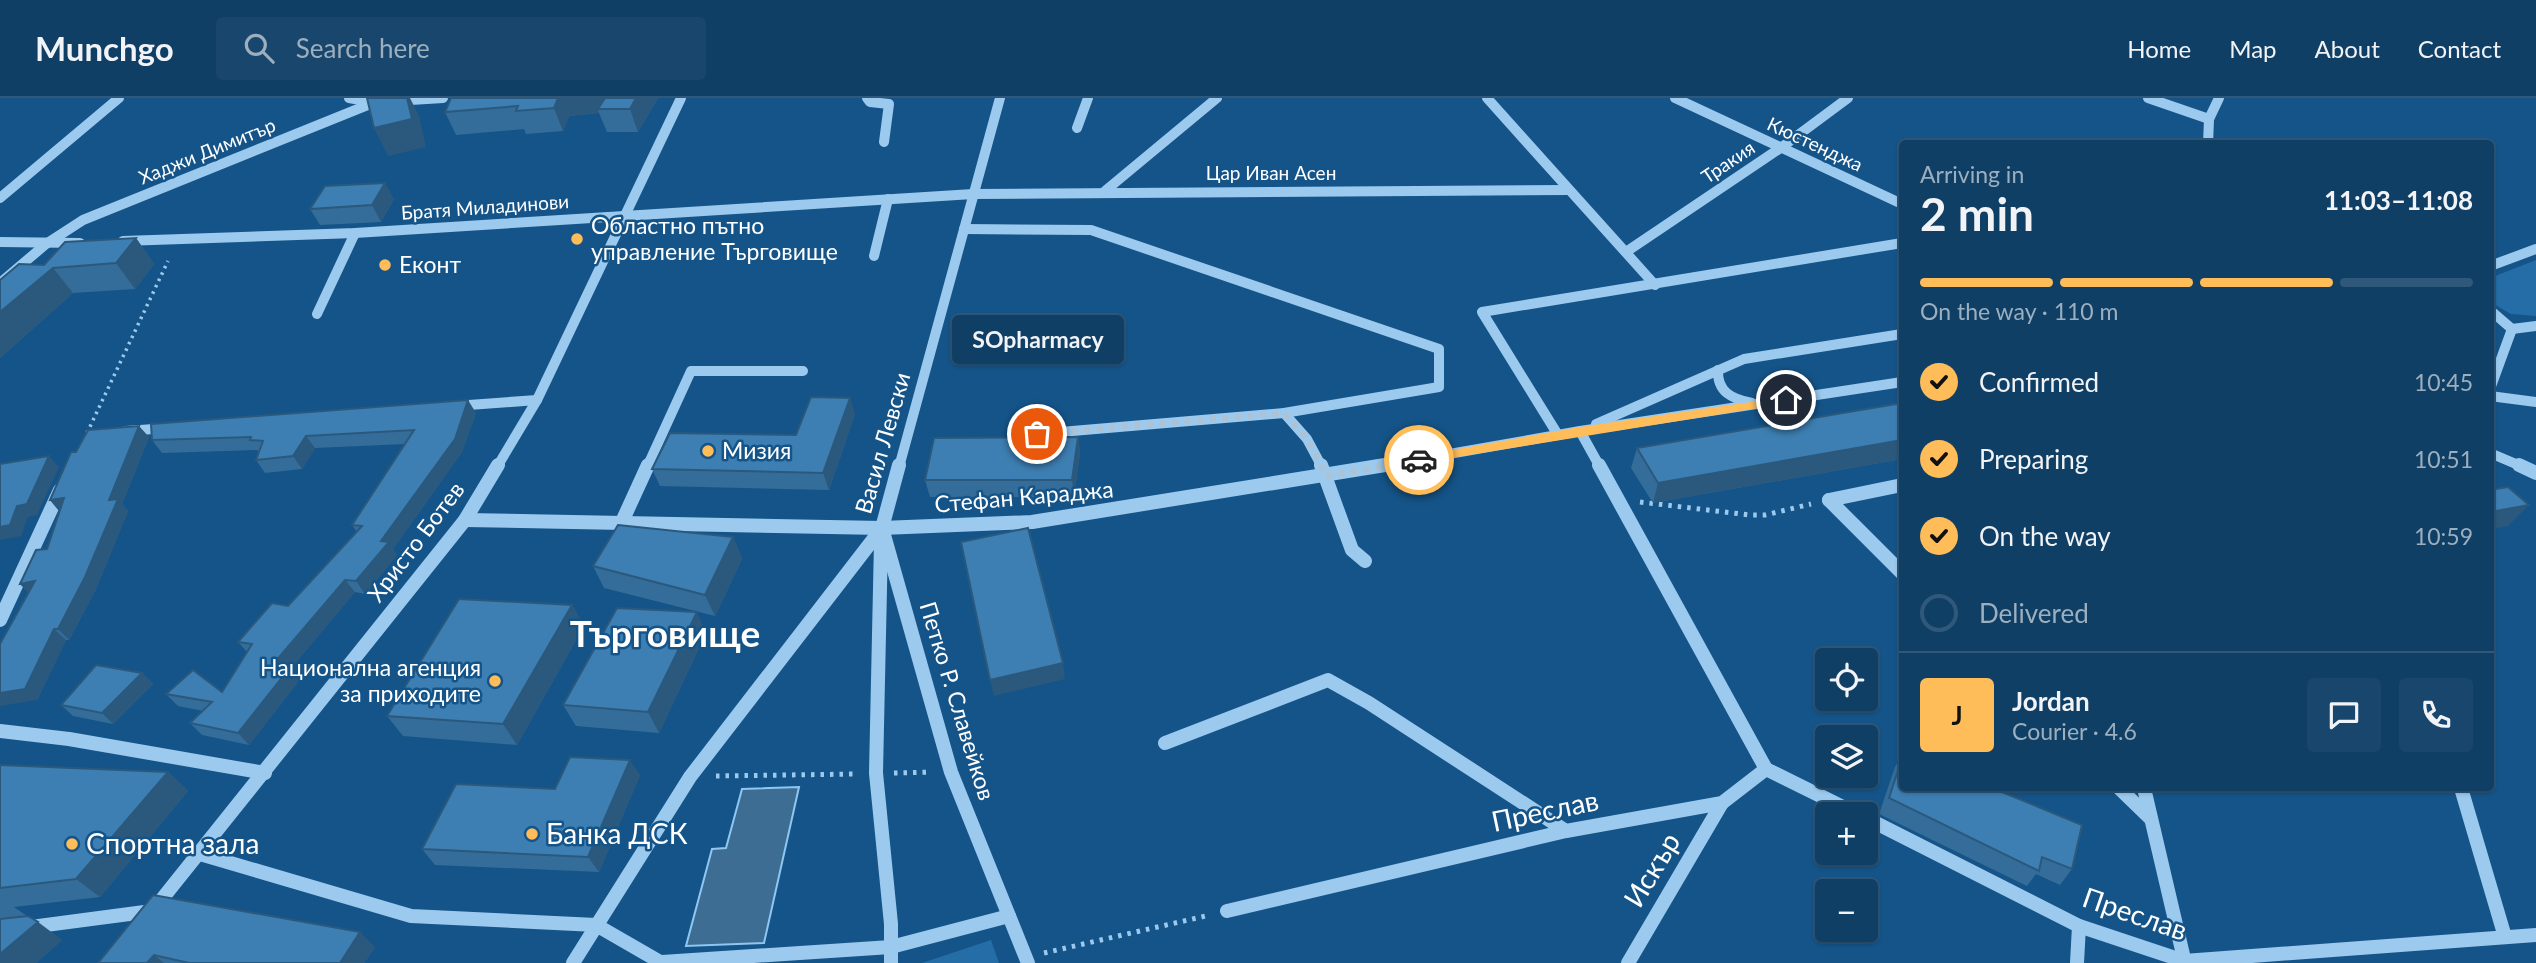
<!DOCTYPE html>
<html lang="en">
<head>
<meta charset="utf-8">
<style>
  body { margin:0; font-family:Lato,sans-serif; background:#19466c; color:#f1f3f6; height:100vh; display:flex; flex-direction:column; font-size:26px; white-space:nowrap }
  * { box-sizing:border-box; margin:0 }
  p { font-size:23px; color:#9cafbf }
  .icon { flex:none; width:38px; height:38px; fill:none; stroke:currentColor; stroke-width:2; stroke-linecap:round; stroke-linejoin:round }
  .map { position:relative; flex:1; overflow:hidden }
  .side { position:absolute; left:1899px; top:42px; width:595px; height:651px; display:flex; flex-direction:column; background:#103f66; border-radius:7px; box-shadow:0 2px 5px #0004,0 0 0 2px #30587a }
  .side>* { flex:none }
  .controls { position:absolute; left:1815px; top:550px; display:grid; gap:14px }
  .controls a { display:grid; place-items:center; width:63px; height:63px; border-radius:7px; background:#103f66; box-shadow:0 2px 5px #0004,0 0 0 2px #30587a; font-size:35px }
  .pin { position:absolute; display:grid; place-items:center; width:60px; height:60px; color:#fff; margin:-30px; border:4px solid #fff; border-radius:50%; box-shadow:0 2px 7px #0007 }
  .courier { position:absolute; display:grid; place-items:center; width:70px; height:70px; margin:-35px; border:5px solid #ffbd5a; border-radius:50%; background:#fff; color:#222; box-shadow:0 2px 9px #0007 }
  .bubble { position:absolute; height:49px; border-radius:7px; background:#103f66; box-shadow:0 2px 5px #0004,0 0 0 2px #30587a; font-size:23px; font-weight:700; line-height:49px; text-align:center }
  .summary em { font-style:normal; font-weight:700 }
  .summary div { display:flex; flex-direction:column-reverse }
  .summary { display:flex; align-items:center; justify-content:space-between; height:119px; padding:0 21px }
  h1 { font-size:46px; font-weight:700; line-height:52px }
  .bar { display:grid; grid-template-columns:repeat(4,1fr); gap:10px 7px; align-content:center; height:84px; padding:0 21px }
  .bar i { height:9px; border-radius:5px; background:#30587a }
  .bar .current { background:#ffbd5a }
  .bar p { grid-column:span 4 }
  .line { display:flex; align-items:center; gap:18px; padding:0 21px; border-top:2px solid #30587a }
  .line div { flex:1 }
  .round { display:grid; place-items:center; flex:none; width:74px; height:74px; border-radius:7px; background:#19466c }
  ol { padding:0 21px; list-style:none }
  li { display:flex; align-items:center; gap:21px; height:77px }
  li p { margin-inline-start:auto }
  li .icon { padding:7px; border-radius:50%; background:#ffbd5a; color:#111; stroke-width:4 }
  li:last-child { color:#9cafbf }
  li i { width:38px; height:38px; border:4px solid #30587a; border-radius:50% }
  header { display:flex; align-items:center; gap:42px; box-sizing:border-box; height:98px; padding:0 35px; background:#103f66; border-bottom:2px solid #30587a }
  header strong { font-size:33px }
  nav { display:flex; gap:38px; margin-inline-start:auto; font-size:24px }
  .search { width:490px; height:63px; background:#19466c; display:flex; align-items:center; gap:18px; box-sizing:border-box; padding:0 24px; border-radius:7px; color:#9cafbf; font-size:26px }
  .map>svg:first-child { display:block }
  .green { fill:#246da6 }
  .water { fill:#3e6d93; stroke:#8ec7f2; stroke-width:2 }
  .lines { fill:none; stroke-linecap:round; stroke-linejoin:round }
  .path-far1 { stroke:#9ccaef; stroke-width:3.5; stroke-dasharray:2.5 4.5; stroke-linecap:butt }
  .path { stroke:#9ccaef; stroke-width:5; stroke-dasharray:3.5 6; stroke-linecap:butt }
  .minor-far1 { stroke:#9ccaef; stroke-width:10 }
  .minor { stroke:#9ccaef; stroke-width:14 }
  .wall { fill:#346d99 }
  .shaded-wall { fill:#2b597d }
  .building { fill:#3d7fb2; stroke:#2b597d; stroke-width:2 }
  .route { fill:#ffbd5a }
  .done { stroke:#adc3d5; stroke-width:7; stroke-dasharray:0 12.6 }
  .poi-dot { fill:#ffbd5a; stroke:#155488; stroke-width:2.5 }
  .labels { text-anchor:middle; stroke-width:5; stroke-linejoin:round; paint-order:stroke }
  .far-street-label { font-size:19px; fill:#fff; stroke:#155488 }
  .poi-label { font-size:23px; fill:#fff; stroke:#155488; text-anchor:start }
  .street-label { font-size:23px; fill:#fff; stroke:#155488 }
  .near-street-label { font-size:28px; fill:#fff; stroke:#155488 }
  .near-poi-label { font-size:28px; fill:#fff; stroke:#155488; text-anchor:start }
  .town-label { font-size:37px; font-weight:bold; fill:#fff; stroke:#155488 }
</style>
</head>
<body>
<header>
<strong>Munchgo</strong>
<div class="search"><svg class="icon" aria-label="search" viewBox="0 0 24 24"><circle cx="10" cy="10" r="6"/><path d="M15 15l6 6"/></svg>Search here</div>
<nav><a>Home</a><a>Map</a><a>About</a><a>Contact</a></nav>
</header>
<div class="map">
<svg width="2536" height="865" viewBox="0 0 2536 865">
  <rect width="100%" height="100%" fill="#155488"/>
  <g class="green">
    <path d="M2536,162V218L2511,216L2490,204V180Z"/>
    <path d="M991,842L999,865H922Z"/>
  </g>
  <path class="water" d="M799,689L764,845L686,848L712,751L726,750L742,691Z"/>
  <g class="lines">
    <path class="path-far1" d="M87,335L168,163"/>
    <g class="path">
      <path d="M1640,404L1750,417H1765L1811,406"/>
      <path d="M894,675L931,674"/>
      <path d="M716,678L857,676"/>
      <path d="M1044,855L1210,817"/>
    </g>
    <g class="minor-far1">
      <path d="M349,0L372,4"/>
      <path d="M867,0L870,4L889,6L884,44"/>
      <path d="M1487,0L1655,187"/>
      <path d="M1675,0L1902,106"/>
      <path d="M2148,0L2209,21"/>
      <path d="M394,3L443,0"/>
      <path d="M1077,30L1088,0"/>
      <path d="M2208,46L2209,21L2219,0"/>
      <path d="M1105,93L1217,0"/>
      <path d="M0,100L119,0"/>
      <path d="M964,131L1091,132L1439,251V289L1284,315L1037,336"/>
      <path d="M123,143L355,135L973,96L1569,92"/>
      <path d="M0,144L80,145"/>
      <path d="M1626,154L1782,49L1848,0"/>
      <path d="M874,158L888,101"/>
      <path d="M2490,168L2536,151"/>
      <path d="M0,185L46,146L83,122L385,0"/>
      <path d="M2490,212L2512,231L2490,291"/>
      <path d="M317,216L355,135"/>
      <path d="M2512,231L2536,228"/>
      <path d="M1718,272C1717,294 1732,301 1752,305"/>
      <path d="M2490,298L2536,304"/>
      <path d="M455,308L537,302"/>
      <path d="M1284,315L1307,341L1322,369"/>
      <path d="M1596,326L1744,261L1902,236"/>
      <path d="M126,333L168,330"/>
      <path d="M1580,333L1600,369"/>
      <path d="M1558,337L1482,214L1902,145"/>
      <path d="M2490,355L2523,369"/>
      <path d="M497,369L537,302L681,0"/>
      <path d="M647,369L691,273H803"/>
      <path d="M899,369L1000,0"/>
      <path d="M1375,369L1580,333L1902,284"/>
    </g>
    <g class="minor">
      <path d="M1321,367L1352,452L1365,463"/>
      <path d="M1599,367L1766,671"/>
      <path d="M2519,367L2536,375"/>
      <path d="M1829,402L1902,475"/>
      <path d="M1829,402L1902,387"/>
      <path d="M465,422L882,430L1032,424L1385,367"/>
      <path d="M621,426L648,367"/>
      <path d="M882,430L951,674L1028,865"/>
      <path d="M881,444L876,675L891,826V865"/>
      <path d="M0,522L60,392"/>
      <path d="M0,633L69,641L265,675"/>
      <path d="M1165,645L1328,582L1369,605L1566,733"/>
      <path d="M2119,690L2150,720"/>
      <path d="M2144,690L2185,865"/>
      <path d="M2461,690L2505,839"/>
      <path d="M1866,720L2079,828L2184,863L2536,837"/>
      <path d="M200,756L411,818L596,827L662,865"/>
      <path d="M154,811L465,422L498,367"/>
      <path d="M1227,813L1566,733L1722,705L1766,671L1857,716"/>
      <path d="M0,833L152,813"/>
      <path d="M662,864L891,849L1009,818"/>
      <path d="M573,865L690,679L882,430L899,367"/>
      <path d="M1628,865L1722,705"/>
      <path d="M2077,865L2079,828"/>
    </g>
  </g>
  <g class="wall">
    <path d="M451,0H658L638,34H607L599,15L569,18L563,33L526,36L524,31L456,37L445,14Z"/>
    <path d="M394,101L381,124L320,127L310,111Z"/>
    <path d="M136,140L154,166L135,191L73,195L0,260V182Z"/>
    <path d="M1902,305V361L1653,405L1631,370L1637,350Z"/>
    <path d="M476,315L462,354L393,451L397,457L365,496L355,494L292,569L301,580L249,647L202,637L190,625L203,613L178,608L166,596L222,594L247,554L238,544L288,508L357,434L352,427L406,346L315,350L302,371L265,375L256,362L259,354L257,352L162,355L152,342Z"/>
    <path d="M855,316L829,392L660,388L652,371L796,337Z"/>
    <path d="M149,339L122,406L128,413L96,491L69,542H66L37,602L29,495L20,486L47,451L59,413L50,402Z"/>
    <path d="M1078,339L1080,355L1074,399H930L925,382Z"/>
    <path d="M733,439L742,461L715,518L604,490L593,468Z"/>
    <path d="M572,507L584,528L517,647L403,638L387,618Z"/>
    <path d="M706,535L659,635L576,628L563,607Z"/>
    <path d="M142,575L153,586L113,626L73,618L61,607Z"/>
    <path d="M1902,657V690L2072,771L2060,787L2036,776L2027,788L1879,716L1895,669Z"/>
    <path d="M0,667L168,674L188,693L100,799L14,809L62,842L36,865H0Z"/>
    <path d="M640,677L599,774L435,767L422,751Z"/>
    <path d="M153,797L375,849L364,865H98Z"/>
  </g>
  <g class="shaded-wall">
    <path d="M407,0H410L419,18L426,49L388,58L374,30Z"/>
    <path d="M558,0H616L598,11L599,15L569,18L563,33L554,10Z"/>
    <path d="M636,0H658L638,34L630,11Z"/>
    <path d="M385,85L394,101L381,124L372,107Z"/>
    <path d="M136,140L154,166L135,191L116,165Z"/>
    <path d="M53,170L73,195L0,260V214Z"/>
    <path d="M850,300L855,316L829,392L823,375Z"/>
    <path d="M468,302L476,315L462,354L393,451L397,457L365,496L356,483Z"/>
    <path d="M139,328L149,339L122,406L128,413L96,491L69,542L58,531Z"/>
    <path d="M306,338L315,350L302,371L293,358Z"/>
    <path d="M1078,339L1080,355L1074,399L1072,382Z"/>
    <path d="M1902,342V361L1653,405L1658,385Z"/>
    <path d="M49,358L59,369L37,417L28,419L21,438L0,442V429L17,408Z"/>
    <path d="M64,400L60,414L50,402Z"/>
    <path d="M2529,407L2508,428L2490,431V414Z"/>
    <path d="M733,439L742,461L715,518L705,497Z"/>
    <path d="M345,482L355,494L292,569L301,580L249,647L238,635L275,564Z"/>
    <path d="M35,483L31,497L20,486Z"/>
    <path d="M572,507L584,528L517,647L503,626Z"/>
    <path d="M697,514L706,535L659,635L648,614Z"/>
    <path d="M54,531L66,542L37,602L0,608V595Z"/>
    <path d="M1063,565L1065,581L994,598L990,582Z"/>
    <path d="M142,575L153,586L113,626L102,615Z"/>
    <path d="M630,662L640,677L599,774L588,759Z"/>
    <path d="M168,674L188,693L100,799L76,781Z"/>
    <path d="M38,824L62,842L36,865H0V856Z"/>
    <path d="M360,834L375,849L364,865H340Z"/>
    <path d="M154,857L164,865H147Z"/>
  </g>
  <g class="building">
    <path d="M367,0H407L412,21L374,30Z"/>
    <path d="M451,0H558L554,10L516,13L518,8L445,14Z"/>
    <path d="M605,0H636L630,11H598Z"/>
    <path d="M385,85L372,107L310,111L325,88Z"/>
    <path d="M136,140L116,165L53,170L0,214V182L19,166L44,167L65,144Z"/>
    <path d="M811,299L850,300L823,375L652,371L670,335L796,337Z"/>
    <path d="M468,302L455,341L381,443L389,444L356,483L345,482L275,564L291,568L238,635L190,625L212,604L166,596L193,572L222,594L252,546L238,544L272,505L288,508L362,428L352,427L414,332L306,338L293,358L256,362L263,343L250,342L251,339L152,342L151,326Z"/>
    <path d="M1902,305V342L1658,385L1637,350Z"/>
    <path d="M139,328L109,402L118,401L85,479L58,531H54L25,591L0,595V546L35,483L20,486L36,452L47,451L64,400L50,402L71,354H76L88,332Z"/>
    <path d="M1078,339L1072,382H925L934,340Z"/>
    <path d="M49,358L27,406L17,408L10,427L0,429V366Z"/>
    <path d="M2508,389L2529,407L2490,414V392Z"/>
    <path d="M618,427L733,439L705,497L593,468Z"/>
    <path d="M1028,430L1063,565L990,582L961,444Z"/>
    <path d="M459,501L572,507L503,626L387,618Z"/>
    <path d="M617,510L697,514L648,614L563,607Z"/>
    <path d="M96,567L142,575L102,615L61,607Z"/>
    <path d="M570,659L630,662L588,759L422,751L456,686L555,691Z"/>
    <path d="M1902,660V690H1992L2082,727L2072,771L2042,759L2039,773L1889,700Z"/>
    <path d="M0,667L168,674L76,781L0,790Z"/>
    <path d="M153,797L360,834L340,865H189L154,857L147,865H98Z"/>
    <path d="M28,818L38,824L0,856V821Z"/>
  </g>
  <path class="route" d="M1786,299L1791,302L1789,305L1419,365L1413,362L1419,358L1580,329Z"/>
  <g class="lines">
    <path class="done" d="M1037,336L1284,315L1307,341L1326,378L1419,362"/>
  </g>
  <g class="poi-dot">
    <circle cx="577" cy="141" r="7"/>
    <circle cx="385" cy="167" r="7"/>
    <circle cx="708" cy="353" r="7"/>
    <circle cx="495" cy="583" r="7"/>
    <circle cx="532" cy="736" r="7"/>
    <circle cx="72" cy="746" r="7"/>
  </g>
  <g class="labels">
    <g class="far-street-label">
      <text transform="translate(1815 46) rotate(25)" y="7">Кюстенджа</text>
      <text transform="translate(207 53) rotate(-22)" y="7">Хаджи Димитър</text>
      <text transform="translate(1728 64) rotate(-34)" y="7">Тракия</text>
      <text x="1271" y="82">Цар Иван Асен</text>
      <text transform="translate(485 109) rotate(-4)" y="7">Братя Миладинови</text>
    </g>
    <g class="poi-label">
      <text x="591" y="136">Областно пътно<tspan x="591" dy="26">управление Търговище</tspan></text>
      <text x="399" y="175">Еконт</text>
      <text x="722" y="361">Мизия</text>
      <text x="481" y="578" text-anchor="end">Национална агенция<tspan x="481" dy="26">за приходите</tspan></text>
    </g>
    <g class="street-label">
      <text transform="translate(883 345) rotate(-74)" y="8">Васил Левски</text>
      <text transform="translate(1024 399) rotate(-5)" y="8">Стефан Караджа</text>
      <text transform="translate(416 444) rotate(-53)" y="8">Христо Ботев</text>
      <text transform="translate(957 603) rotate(73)" y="8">Петко Р. Славейков</text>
    </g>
    <g class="near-street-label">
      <text transform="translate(1545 713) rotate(-12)" y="10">Преслав</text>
      <text transform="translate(1652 772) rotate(-59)" y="10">Искър</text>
      <text transform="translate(2135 816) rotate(19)" y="10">Преслав</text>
    </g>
    <g class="near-poi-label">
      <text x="546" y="746">Банка ДСК</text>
      <text x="86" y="756">Спортна зала</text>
    </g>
    <g class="town-label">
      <text x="665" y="549">Търговище</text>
    </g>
  </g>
</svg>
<div class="controls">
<a><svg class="icon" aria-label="locate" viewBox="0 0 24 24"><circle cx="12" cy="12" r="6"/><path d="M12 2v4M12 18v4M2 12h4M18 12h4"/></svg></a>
<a><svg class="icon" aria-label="layers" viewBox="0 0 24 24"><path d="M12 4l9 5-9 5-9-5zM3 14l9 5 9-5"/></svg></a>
<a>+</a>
<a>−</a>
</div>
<div class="pin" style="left:1037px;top:336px;background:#ea580c"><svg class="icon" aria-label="bag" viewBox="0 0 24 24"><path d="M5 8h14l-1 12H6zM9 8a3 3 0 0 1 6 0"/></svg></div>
<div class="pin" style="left:1786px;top:302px;background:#1f2937"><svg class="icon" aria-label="home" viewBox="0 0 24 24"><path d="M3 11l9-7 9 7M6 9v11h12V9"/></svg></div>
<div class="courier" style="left:1419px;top:362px"><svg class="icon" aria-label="car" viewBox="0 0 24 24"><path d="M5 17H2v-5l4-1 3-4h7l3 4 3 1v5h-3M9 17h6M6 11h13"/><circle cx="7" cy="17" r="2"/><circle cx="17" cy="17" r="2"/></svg></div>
<div class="bubble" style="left:952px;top:217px;width:172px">SOpharmacy</div>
<section class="side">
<div class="summary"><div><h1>2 min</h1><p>Arriving in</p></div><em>11:03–11:08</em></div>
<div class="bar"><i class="current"></i><i class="current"></i><i class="current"></i><i></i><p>On the way · 110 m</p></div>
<ol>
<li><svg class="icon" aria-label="check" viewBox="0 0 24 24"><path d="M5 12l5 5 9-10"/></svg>Confirmed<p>10:45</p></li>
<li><svg class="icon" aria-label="check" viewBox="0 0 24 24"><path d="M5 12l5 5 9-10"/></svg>Preparing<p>10:51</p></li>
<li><svg class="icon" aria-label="check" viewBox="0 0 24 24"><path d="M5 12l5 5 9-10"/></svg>On the way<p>10:59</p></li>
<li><i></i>Delivered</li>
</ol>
<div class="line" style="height:126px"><b class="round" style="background:#ffbd5a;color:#111">J</b><div><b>Jordan</b><p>Courier · 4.6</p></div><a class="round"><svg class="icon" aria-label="chat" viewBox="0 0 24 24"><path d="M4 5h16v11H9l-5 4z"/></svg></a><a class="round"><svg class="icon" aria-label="phone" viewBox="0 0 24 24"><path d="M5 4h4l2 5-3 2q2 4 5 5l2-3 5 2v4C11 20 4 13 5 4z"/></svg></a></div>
</section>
</div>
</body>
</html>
